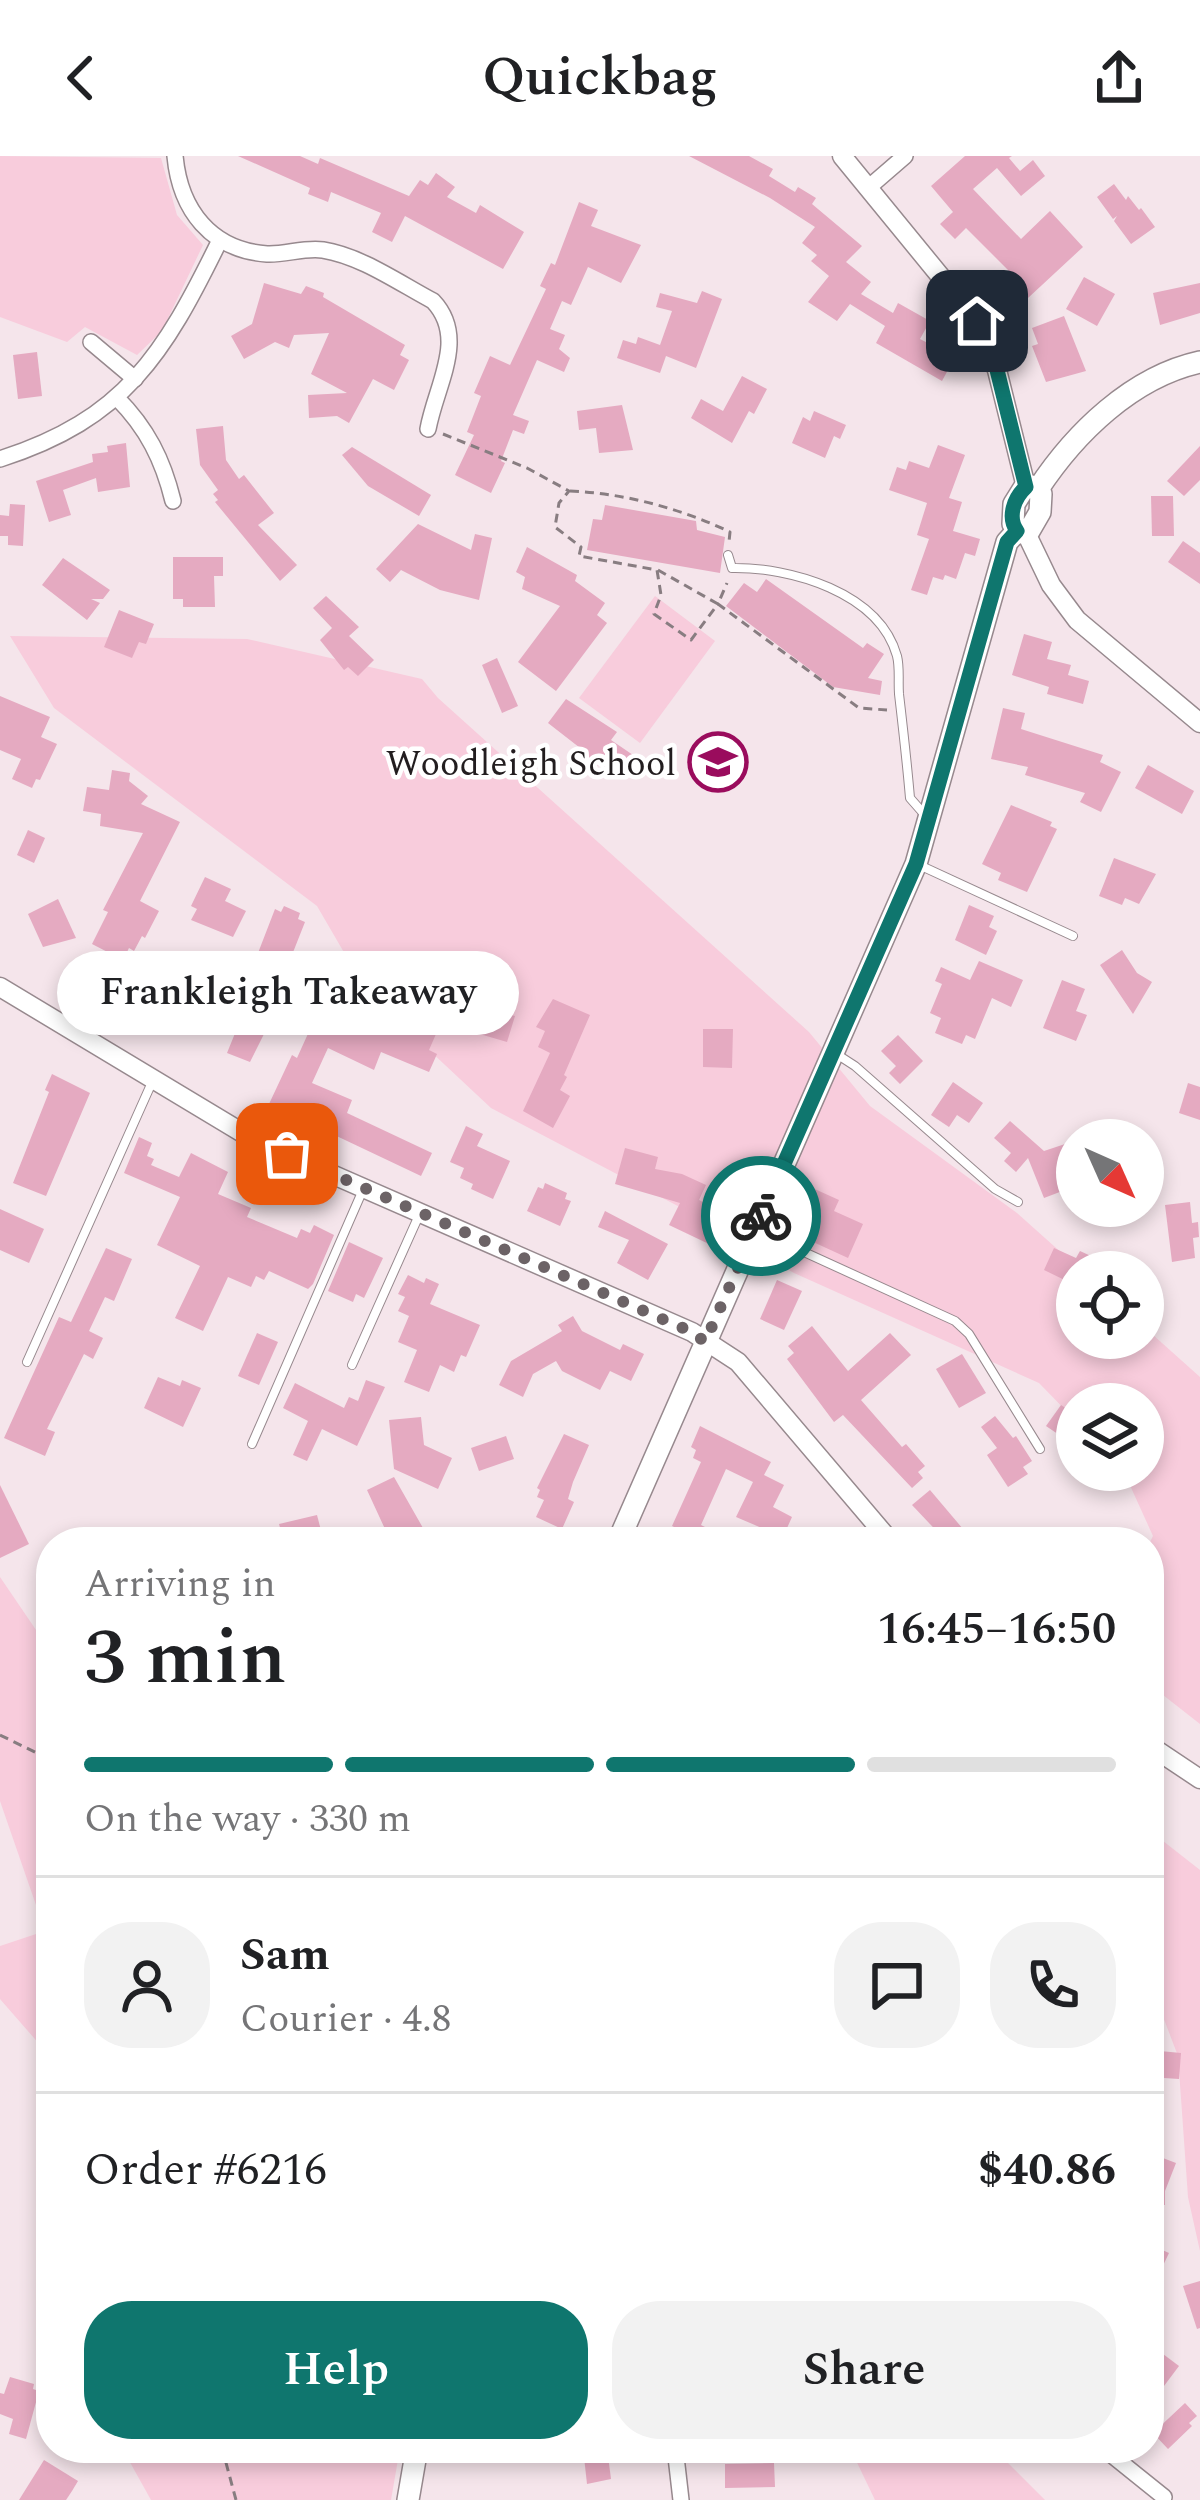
<!DOCTYPE html>
<html lang="en">
<head>
<meta charset="utf-8">
<style>
  body { margin:0; font-family:Spectral,serif; background:#f2f2f2; color:#202124; height:100vh; display:flex; flex-direction:column; font-size:45px; white-space:nowrap }
  * { box-sizing:border-box; margin:0 }
  p { font-size:39px; color:#757577 }
  .icon { flex:none; width:66px; height:66px; fill:none; stroke:currentColor; stroke-width:2; stroke-linecap:round; stroke-linejoin:round }
  .map { position:relative; flex:1; overflow:hidden }
  .sheet { position:absolute; left:36px; top:1371px; width:1128px; height:936px; display:flex; flex-direction:column; background:#fff; border-radius:48px; box-shadow:0 6px 18px #0003 }
  .sheet>* { flex:none }
  .needle { width:78px; rotate:135deg }
  .controls { position:absolute; left:1056px; top:963px; display:grid; gap:24px }
  .controls a { display:grid; place-items:center; width:108px; height:108px; border-radius:50%; background:#fff; box-shadow:0 6px 18px #0003; font-size:60px }
  .pin { position:absolute; display:grid; place-items:center; width:102px; height:102px; color:#fff; margin:-51px; border-radius:24px; box-shadow:0 6px 18px #0006 }
  .courier { position:absolute; display:grid; place-items:center; width:120px; height:120px; margin:-60px; border:9px solid #0f766e; border-radius:50%; background:#fff; color:#222; box-shadow:0 3px 15px #0007 }
  .bubble { position:absolute; height:84px; border-radius:42px; background:#fff; box-shadow:0 6px 18px #0003; font-size:39px; font-weight:600; line-height:84px; text-align:center }
  .headline em { font-style:normal; font-weight:600 }
  .headline div { display:flex; flex-direction:column-reverse }
  .headline { display:flex; align-items:center; justify-content:space-between; height:204px; padding:0 48px }
  h1 { font-size:78px; font-weight:600; line-height:90px }
  .bar { display:grid; grid-template-columns:repeat(4,1fr); gap:18px 12px; align-content:center; height:144px; padding:0 48px }
  .bar i { height:15px; border-radius:9px; background:#e0e0e0 }
  .bar .on { background:#0f766e }
  .bar p { grid-column:span 4 }
  .line { display:flex; align-items:center; gap:30px; padding:0 48px; border-top:3px solid #e0e0e0 }
  .line div { flex:1 }
  .round { display:grid; place-items:center; flex:none; width:126px; height:126px; border-radius:48px; background:#f2f2f2 }
  .cta { display:flex; gap:24px; margin-top:auto; padding:24px 48px }
  .cta a { flex:1; height:138px; border-radius:48px; background:#0f766e; color:#fff; font-size:48px; font-weight:600; line-height:138px; text-align:center }
  .cta a+a { background:#f2f2f2; color:#202124 }
  header { display:flex; justify-content:space-between; align-items:center; height:156px; padding:0 48px; background:#fff; font-size:54px; font-weight:600 }
  .map>svg:first-child { display:block }
  .green { fill:#f8ccdc }
  .building { fill:#e5aac1 }
  .lines { fill:none; stroke-linecap:round; stroke-linejoin:round }
  .service-casing { stroke:#97898e; stroke-width:10 }
  .minor-casing { stroke:#97898e; stroke-width:18 }
  .tertiary-casing { stroke:#97898e; stroke-width:21 }
  .secondary-casing { stroke:#97898e; stroke-width:24 }
  .path { stroke:#887d81; stroke-width:3; stroke-dasharray:9 6; stroke-linecap:butt }
  .service { stroke:#fff; stroke-width:8 }
  .minor { stroke:#fff; stroke-width:15 }
  .tertiary { stroke:#fff; stroke-width:18 }
  .secondary { stroke:#fff; stroke-width:21 }
  .done { stroke:#6c6366; stroke-width:12; stroke-dasharray:0 21.6 }
  .route { stroke:#0f766e; stroke-width:15 }
  .labels { text-anchor:middle; stroke-width:9; stroke-linejoin:round; paint-order:stroke }
  .poi-label { font-size:36px; fill:#221d1f; stroke:#fff; text-anchor:end }
</style>
</head>
<body>
<header><svg class="icon" aria-label="back" viewBox="0 0 24 24"><path d="M15 5l-7 7 7 7"/></svg>Quickbag<svg class="icon" aria-label="share" viewBox="0 0 24 24"><path d="M12 15V3M7 8l5-5 5 5M5 13v7h14v-7"/></svg></header>
<div class="map">
<svg width="1200" height="2344" viewBox="0 0 1200 2344">
  <rect width="100%" height="100%" fill="#f5e5eb"/>
  <g class="green">
    <path d="M0,0L161,2L177,59L203,89L162,175L137,199L85,171L67,186L0,161Z"/>
    <path d="M655,440L715,485L640,587L579,542Z"/>
    <path d="M10,480L247,483L422,523L438,542L809,876L870,950L1017,1057L1083,1116H1077V1182H1143V1170L1200,1221V1568L1149,1528V1388L1153,1380L1123,1314H1143V1248H1077V1266L1039,1227L794,1117L695,1059L491,952L367,836L317,750L54,552Z"/>
    <path d="M0,1421L51,1496V1913L48,1898L0,1843V1790L45,1775L0,1645Z"/>
    <path d="M1149,1674L1200,1714V2095L1188,2041L1178,1900L1149,1824Z"/>
    <path d="M122,2292H400L391,2344H151Z"/>
    <path d="M850,2292H993L1045,2344H875Z"/>
  </g>
  <g class="building">
    <path d="M238,0H300L318,8L320,2L409,40L420,24L428,29L436,17L455,31L447,41L476,57L480,49L524,76L503,113L405,60L392,86L372,76L381,57L331,36L328,46L308,38L310,32Z"/>
    <path d="M689,0H749L773,13L769,20L795,36L798,31L816,42L812,48L862,90L846,106L871,126L861,138L893,157L898,147L930,165L920,183L955,201L942,225L876,187L885,170L850,148L837,165L808,146L829,120L811,105L817,99L802,87L815,71L770,42Z"/>
    <path d="M965,0H1012L1009,2L1020,15L1033,4L1045,20L1021,40L997,12L973,33L1021,83L1050,55L1083,91L1028,142L1017,130L1021,127L966,72L955,83L940,68L953,56L931,30Z"/>
    <path d="M1114,28L1126,44L1128,40L1139,54L1141,52L1155,71L1131,88L1114,65L1117,60L1113,63L1097,41Z"/>
    <path d="M579,46L598,54L591,70L641,89L621,127L588,111L571,149L562,145L550,173L565,179L559,193L570,202L564,216L537,204L513,259L529,265L524,278L513,274L501,305L505,307L491,337L455,319L474,279L467,276L481,240L474,237L490,200L510,209L546,133L540,130L551,107L555,109Z"/>
    <path d="M1084,121L1115,138L1097,170L1066,153Z"/>
    <path d="M264,127L301,138L306,130L324,137L323,141L405,189L400,199L409,204L394,234L373,223L349,267L337,260L309,262L308,239L347,237L311,218L329,177L294,179L289,192L275,186L244,203L231,180L252,168Z"/>
    <path d="M1200,127V157L1160,169L1153,137Z"/>
    <path d="M702,135L722,143L696,212L666,200L660,217L617,202L623,184L636,188L638,181L660,189L672,155L656,151L660,137L697,147Z"/>
    <path d="M1064,160L1086,215L1046,226L1032,190L1038,188L1032,172Z"/>
    <path d="M37,196L42,240L18,243L13,199Z"/>
    <path d="M742,220L767,233L754,258L749,255L732,287L691,262L701,243L723,255Z"/>
    <path d="M622,249L633,294L599,297L596,272L579,274L577,255Z"/>
    <path d="M814,255L846,269L840,283L834,280L825,302L792,287L803,261L810,265Z"/>
    <path d="M223,270L226,304L239,323L244,319L274,357L258,369L297,409L280,425L215,346L218,344L213,338L218,334L200,309L196,273Z"/>
    <path d="M126,287L130,331L98,336L96,322L63,334L71,359L49,366L36,325L93,306L92,298L108,296L107,290Z"/>
    <path d="M938,289L965,299L949,342L962,346L953,375L980,383L975,400L965,397L956,423L945,419L943,424L933,421L927,439L911,434L929,383L917,379L927,347L889,334L897,311L906,314L909,305L929,312Z"/>
    <path d="M1200,290V324L1184,340L1167,325Z"/>
    <path d="M352,291L431,339L419,360L368,330L342,299Z"/>
    <path d="M1151,340H1173L1174,380H1152Z"/>
    <path d="M10,348L25,349L23,390L8,389V380H0V359L9,360Z"/>
    <path d="M605,349L696,365L697,374L725,381L720,417L587,394L593,363L602,364Z"/>
    <path d="M418,368L471,394L475,378L492,382L479,444L440,434L401,414L390,426L376,413Z"/>
    <path d="M1183,385L1200,397V428L1168,406Z"/>
    <path d="M527,391L577,419L575,425L605,447L597,459L607,467L556,535L518,506L560,450L522,433L525,421L516,416Z"/>
    <path d="M173,401H223V420H214L215,451H183V443H173Z"/>
    <path d="M63,402L110,434L103,443H91L100,447L87,464L42,429Z"/>
    <path d="M766,423L863,492L867,487L884,498L868,522L882,525L880,539L833,531L726,450L744,427L757,436Z"/>
    <path d="M326,440L359,471L349,480L374,504L358,520L348,511L344,514L320,484L332,472L313,452Z"/>
    <path d="M119,454L154,468L146,488L139,486L132,502L104,491Z"/>
    <path d="M1024,478L1052,486L1047,503L1071,509L1068,519L1089,525L1083,548L1047,538L1049,531L1012,519Z"/>
    <path d="M497,502L518,550L502,557L482,509Z"/>
    <path d="M0,540L50,561L41,581L57,588L40,624L36,623L32,632L12,623L21,603L0,594Z"/>
    <path d="M566,543L617,576L611,584L633,599L616,622L598,609L590,620L575,608L584,595L548,567Z"/>
    <path d="M1003,552L1025,557L1021,573L1103,599L1100,606L1121,616L1101,656L1080,646L1085,637L1025,619L1028,611L991,603Z"/>
    <path d="M1148,609L1194,635L1182,658L1135,632Z"/>
    <path d="M112,614L130,617L129,625L148,640L141,648L180,666L140,745L159,755L145,782L142,780L134,795L129,792L123,804L92,788L108,756L103,754L143,677L100,670L101,658L83,655L87,631L109,634Z"/>
    <path d="M1011,649L1052,666L1050,670L1057,673L1027,736L998,724L1001,717L982,708Z"/>
    <path d="M28,674L45,682L34,707L17,699Z"/>
    <path d="M1114,702L1156,718L1139,748L1125,742L1122,749L1099,740Z"/>
    <path d="M205,721L231,733L225,745L246,755L233,781L191,764L197,753L191,750Z"/>
    <path d="M58,743L76,782L43,791L28,758Z"/>
    <path d="M969,749L994,760L989,771L997,775L986,799L955,784Z"/>
    <path d="M284,750L300,757L298,763L305,766L288,809L258,797L275,753L281,756Z"/>
    <path d="M1122,794L1137,817L1152,826L1133,858L1100,809Z"/>
    <path d="M979,805L1023,824L1011,851L992,842L975,883L966,879L962,888L935,877L941,862L930,857L942,828L935,825L941,811L970,824Z"/>
    <path d="M173,811L184,820L188,815L200,825L171,860L148,841Z"/>
    <path d="M1062,824L1085,833L1076,855L1087,859L1076,885L1043,872Z"/>
    <path d="M387,831L420,850L426,836L444,844L438,859L443,862L429,894L437,898L429,916L381,896L374,914L328,892L312,927L352,944L347,957L432,997L421,1020L269,948L292,899L297,902L325,840L339,846L333,859L363,874Z"/>
    <path d="M241,836L263,847L257,860L270,866L250,906L227,897L242,860L232,856Z"/>
    <path d="M553,843L590,859L564,919L567,921L560,934L570,940L553,972L523,955L550,897L538,891L545,875L536,871Z"/>
    <path d="M480,850L515,860L507,886L466,874L471,857L478,859Z"/>
    <path d="M703,873H733L732,912L703,911Z"/>
    <path d="M898,879L923,905L900,928L889,917L896,910L881,895Z"/>
    <path d="M52,918L90,937L46,1040L13,1027L49,936L45,934Z"/>
    <path d="M953,926L983,947L969,967L957,959L949,971L931,959Z"/>
    <path d="M1188,927L1200,931V964L1179,957Z"/>
    <path d="M1010,965L1044,995L1065,988L1067,993L1077,990V1013L1060,1019L1065,1034L1044,1042L1028,1002L1016,1016L1004,1005L1011,997L994,982Z"/>
    <path d="M466,970L483,978L477,990L510,1005L493,1043L471,1033L473,1028L460,1022L464,1012L450,1006Z"/>
    <path d="M139,981L152,987L147,1000L154,1003L151,1009L179,1021L191,997L228,1016L218,1038L251,1052L247,1061L297,1082L301,1073L310,1077L314,1069L334,1079L313,1128L308,1133L269,1115L264,1124L256,1120L251,1131L228,1121L203,1175L175,1162L200,1110L157,1089L180,1041L124,1017Z"/>
    <path d="M625,992L658,1001L655,1013L682,1018L706,1029L699,1044L726,1058L711,1089L669,1069L680,1047L615,1028Z"/>
    <path d="M545,1027L567,1037L565,1043L571,1045L560,1070L527,1055L538,1031L543,1033Z"/>
    <path d="M808,1030L839,1044L834,1055L863,1068L848,1102L787,1074Z"/>
    <path d="M1190,1046L1192,1067L1198,1066L1199,1081L1193,1082L1195,1102L1172,1106L1165,1049Z"/>
    <path d="M0,1053L44,1073L29,1107L0,1094Z"/>
    <path d="M605,1055L668,1088L648,1124L617,1107L629,1084L598,1071Z"/>
    <path d="M349,1086L383,1102L364,1142L356,1138L353,1146L328,1135Z"/>
    <path d="M106,1092L132,1103L114,1145L105,1141L89,1175L103,1182L93,1203L84,1198L47,1273L55,1276L45,1300L4,1282L59,1161L71,1166Z"/>
    <path d="M1054,1092L1076,1102L1080,1095L1093,1101L1089,1109L1104,1116H1077V1130L1044,1114Z"/>
    <path d="M408,1119L424,1127L426,1122L439,1128L430,1148L480,1169L466,1201L461,1199L454,1216L440,1209L429,1236L404,1226L417,1194L398,1186L409,1160L398,1155L405,1141L398,1138Z"/>
    <path d="M777,1124L802,1135L784,1174L760,1163Z"/>
    <path d="M573,1160L582,1175L620,1194L623,1188L644,1198L631,1225L610,1215L600,1234L562,1215L556,1205L533,1218L523,1241L499,1229L511,1205L562,1175L558,1169Z"/>
    <path d="M812,1170L848,1215L890,1177L911,1199L861,1244L902,1291L906,1288L925,1310L918,1316L923,1322L912,1332L843,1259L834,1266L787,1203L794,1197L788,1190Z"/>
    <path d="M257,1177L278,1186L259,1229L238,1220Z"/>
    <path d="M962,1198L986,1237L959,1252L936,1213Z"/>
    <path d="M158,1221L180,1230L182,1224L201,1232L183,1271L144,1252Z"/>
    <path d="M366,1224L385,1231L357,1290L322,1273L307,1305L293,1299L308,1265L283,1252L295,1227L344,1252L349,1241L358,1245Z"/>
    <path d="M1061,1249L1077,1260V1291L1046,1270Z"/>
    <path d="M995,1260L1013,1282L1016,1280L1032,1305L1023,1311L1028,1318L1008,1331L987,1299L997,1292L981,1271Z"/>
    <path d="M421,1261L424,1289L452,1302L438,1333L394,1313L389,1264Z"/>
    <path d="M700,1270L771,1306L764,1319L784,1329L773,1351L792,1361L783,1381L736,1361L753,1326L726,1313L701,1369L705,1371L698,1386H674L680,1374L672,1370L701,1306L693,1302L696,1294L691,1291Z"/>
    <path d="M564,1278L589,1289L573,1326L568,1343L574,1346L562,1373L536,1361L544,1344L537,1341L540,1334L537,1332Z"/>
    <path d="M506,1280L514,1303L479,1315L471,1292Z"/>
    <path d="M394,1321L423,1372L411,1377L415,1386H391L367,1334Z"/>
    <path d="M0,1329L29,1388L0,1402Z"/>
    <path d="M930,1334L963,1373L947,1386L912,1349Z"/>
    <path d="M317,1359L324,1386H284L279,1368Z"/>
    <path d="M1149,1894L1181,1897L1179,1923L1149,1921Z"/>
    <path d="M1155,1999L1176,2007L1165,2035V2049H1149V2015Z"/>
    <path d="M1149,2088L1169,2097L1149,2139Z"/>
    <path d="M1200,2125V2172L1197,2173L1183,2130Z"/>
    <path d="M1155,2192L1179,2210L1149,2250V2201Z"/>
    <path d="M10,2221L34,2228L33,2233L39,2235L26,2283L9,2278L13,2263L0,2258V2237L4,2238Z"/>
    <path d="M1185,2247L1197,2260L1189,2267L1192,2270L1168,2293L1153,2277Z"/>
    <path d="M583,2292H607L611,2323L587,2328Z"/>
    <path d="M44,2304L78,2325L72,2335L66,2344H19Z"/>
    <path d="M774,2307L775,2331L725,2332V2308Z"/>
  </g>
  <g class="lines">
    <g class="service-casing">
      <g id="service">
        <path d="M728,399L732,412C790,411 879,436 897,500C900,512 898,525 899,538C903,572 907,607 910,642L924,658"/>
        <path d="M917,708L1073,780"/>
        <path d="M838,899L855,910L995,1033L1018,1046"/>
        <path d="M758,1075L955,1165L969,1178L1040,1293"/>
        <path d="M27,1206L153,924"/>
        <path d="M352,1209L420,1057"/>
        <path d="M252,1288L362,1036"/>
      </g>
    </g>
    <g class="minor-casing">
      <g id="minor">
        <path d="M175,0C180,54 211,94 267,98C285,99 305,91 323,94C361,100 399,127 433,145C468,182 436,229 428,273"/>
        <path d="M868,32L905,0"/>
        <path d="M91,186L135,223"/>
        <path d="M117,242C147,272 163,304 173,345"/>
        <path d="M0,303C125,263 164,198 219,86"/>
        <path d="M675,2292L681,2344"/>
        <path d="M1103,2292L1164,2341"/>
      </g>
    </g>
    <g class="tertiary-casing">
      <g id="tertiary">
        <path d="M842,0L977,165L997,214L1026,331"/>
        <path d="M1026,377L1051,429L1077,464L1200,567"/>
        <path d="M0,831L256,985L692,1176L738,1206L891,1386"/>
        <path d="M1149,1589L1200,1623"/>
      </g>
    </g>
    <g class="secondary-casing">
      <g id="secondary">
        <path d="M1032,330L1041,338L1040,356L1029,375L1019,377L1013,368L1014,348L1024,332Z"/>
        <path d="M1038,333C1075,277 1132,221 1200,206"/>
        <path d="M618,1386L916,708L1007,386L1017,375"/>
        <path d="M408,2344L417,2292"/>
      </g>
    </g>
    <g class="path">
      <path d="M443,278L527,312L569,335L559,347L555,371L581,391L579,400L657,414L661,439L654,458L691,484L718,448L859,552L887,554"/>
      <path d="M570,335C624,337 682,353 730,376L729,386"/>
      <path d="M658,414L718,448L727,427"/>
      <path d="M0,1579L51,1604"/>
      <path d="M222,2292L236,2344"/>
    </g>
    <use href="#service" class="service"/>
    <use href="#minor" class="minor"/>
    <use href="#tertiary" class="tertiary"/>
    <use href="#secondary" class="secondary"/>
  </g>
  <g class="lines">
    <path class="done" d="M287,998L692,1176L705,1186L761,1060"/>
    <path class="route" d="M761,1060L916,708L1007,386L1017,375C1007,361 1014,342 1026,331L997,214L977,165"/>
  </g>
  <defs>
    <g id="school-ring" transform="scale(3)"><circle r="9.5" fill="#fff" stroke="#9a0c5d" stroke-width="1.5"/><path d="M0-5L7-2L0 1L-7-2ZM-4 1L0 2.5L4 1V4Q0 6-4 4Z" fill="#9a0c5d"/></g>
  </defs>
  <g fill-rule="evenodd">
    <use href="#school-ring" x="718" y="606"/>
  </g>
  <g class="labels">
    <g class="poi-label">
      <text x="676" y="619">Woodleigh School</text>
    </g>
  </g>
</svg>
<div class="controls">
<a><svg class="needle" viewBox="-14 -14 28 28"><path d="M0-13l5 13h-10z" fill="#e53935"/><path d="M0 13l5-13h-10z" fill="#757577"/></svg></a>
<a><svg class="icon" aria-label="locate" viewBox="0 0 24 24"><circle cx="12" cy="12" r="6"/><path d="M12 2v4M12 18v4M2 12h4M18 12h4"/></svg></a>
<a><svg class="icon" aria-label="layers" viewBox="0 0 24 24"><path d="M12 4l9 5-9 5-9-5zM3 14l9 5 9-5"/></svg></a>
</div>
<div class="pin" style="left:287px;top:998px;background:#ea580c"><svg class="icon" aria-label="bag" viewBox="0 0 24 24"><path d="M5 8h14l-1 12H6zM9 8a3 3 0 0 1 6 0"/></svg></div>
<div class="pin" style="left:977px;top:165px;background:#1f2937"><svg class="icon" aria-label="home" viewBox="0 0 24 24"><path d="M3 11l9-7 9 7M6 9v11h12V9"/></svg></div>
<div class="courier" style="left:761px;top:1060px"><svg class="icon" aria-label="bike" viewBox="0 0 24 24"><circle cx="6" cy="16" r="4"/><circle cx="18" cy="16" r="4"/><path d="M6 16l4-8h5l3 8M10 8l3 8H6M13 5h3"/></svg></div>
<div class="bubble" style="left:57px;top:795px;width:462px">Frankleigh Takeaway</div>
<section class="sheet">
<div class="headline"><div><h1>3 min</h1><p>Arriving in</p></div><em>16:45–16:50</em></div>
<div class="bar"><i class="on"></i><i class="on"></i><i class="on"></i><i></i><p>On the way · 330 m</p></div>
<div class="line" style="height:216px"><a class="round"><svg class="icon" aria-label="person" viewBox="0 0 24 24"><circle cx="12" cy="8" r="4"/><path d="M4 21q1-7 8-7t8 7"/></svg></a><div><b>Sam</b><p>Courier · 4.8</p></div><a class="round"><svg class="icon" aria-label="chat" viewBox="0 0 24 24"><path d="M4 5h16v11H9l-5 4z"/></svg></a><a class="round"><svg class="icon" aria-label="phone" viewBox="0 0 24 24"><path d="M5 4h4l2 5-3 2q2 4 5 5l2-3 5 2v4C11 20 4 13 5 4z"/></svg></a></div>
<div class="line" style="height:156px"><div>Order #6216</div><b>$40.86</b></div>
<div class="cta"><a>Help</a><a>Share</a></div>
</section>
</div>
</body>
</html>
